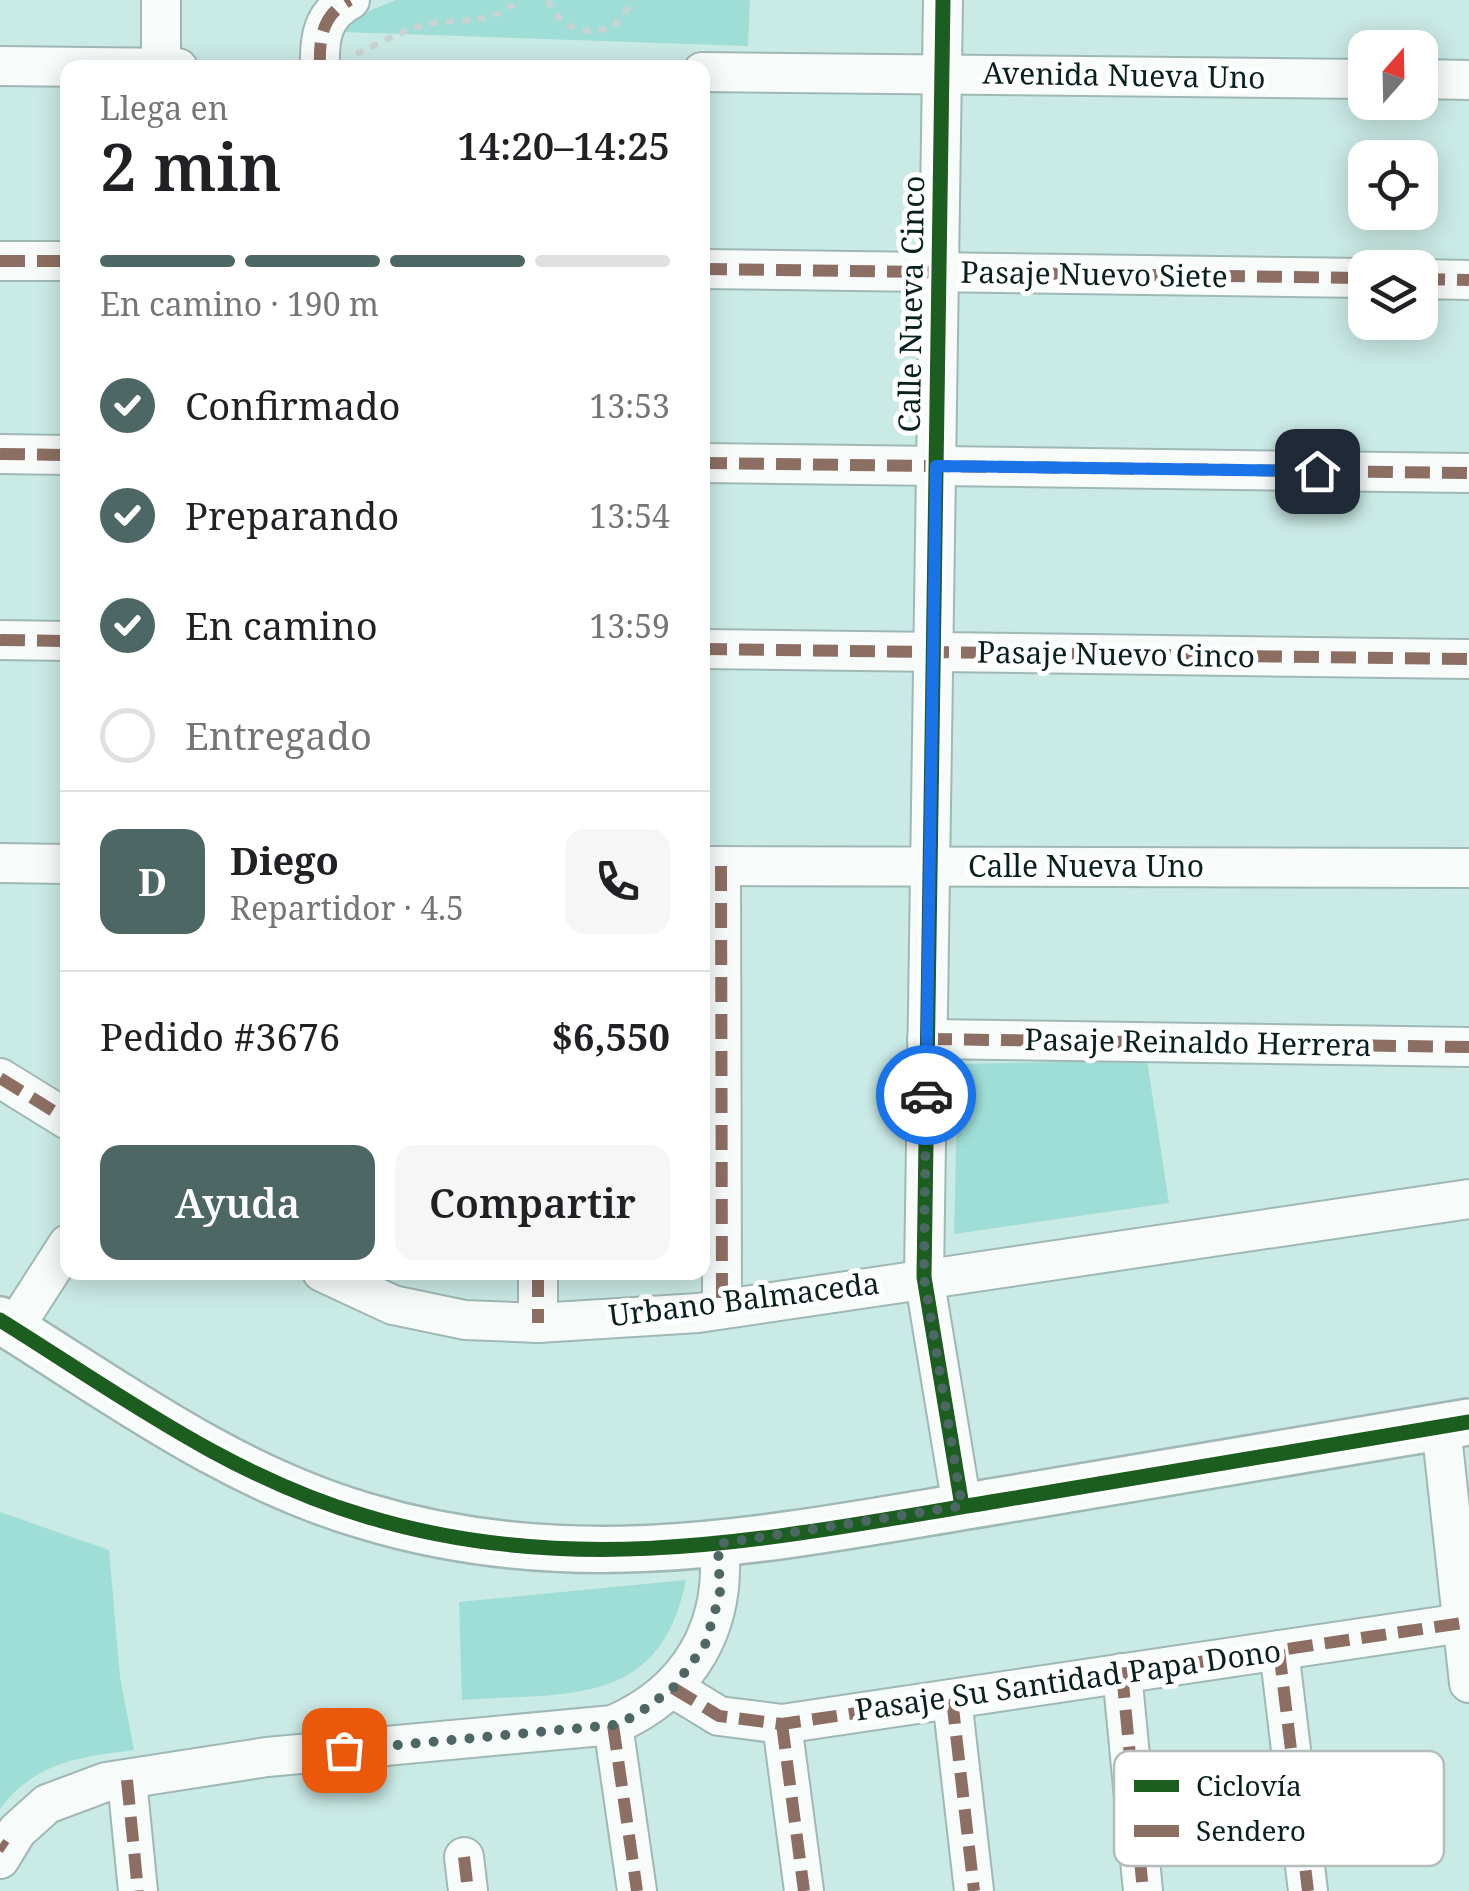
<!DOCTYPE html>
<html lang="es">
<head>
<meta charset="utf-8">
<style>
  body { margin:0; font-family:"Noto Serif",serif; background:#f6f6f6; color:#202124; height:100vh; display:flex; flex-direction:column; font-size:38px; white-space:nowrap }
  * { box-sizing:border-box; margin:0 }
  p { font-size:32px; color:#757577 }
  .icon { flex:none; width:55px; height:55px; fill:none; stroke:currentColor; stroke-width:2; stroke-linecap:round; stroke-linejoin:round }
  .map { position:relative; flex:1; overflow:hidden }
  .panel { position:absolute; left:60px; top:60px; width:650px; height:1220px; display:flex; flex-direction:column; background:#fff; border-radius:20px; box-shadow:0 5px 25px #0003 }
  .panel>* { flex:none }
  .needle { width:65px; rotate:20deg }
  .buttons { position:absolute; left:1348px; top:30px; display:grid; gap:20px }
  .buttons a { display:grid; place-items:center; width:90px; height:90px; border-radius:20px; background:#fff; box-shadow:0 5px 25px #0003; font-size:50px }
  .pin { position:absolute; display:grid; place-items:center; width:85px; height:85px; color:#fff; margin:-42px; border-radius:20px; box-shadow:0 5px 15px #0006 }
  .courier { position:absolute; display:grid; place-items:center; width:100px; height:100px; margin:-50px; border:8px solid #1a73e8; border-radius:50%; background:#fff; color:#222; box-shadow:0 2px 12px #0007 }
  .summary em { font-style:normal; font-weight:600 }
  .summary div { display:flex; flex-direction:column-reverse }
  .summary { display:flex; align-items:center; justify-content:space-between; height:170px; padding:0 40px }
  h1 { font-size:65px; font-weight:600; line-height:75px }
  .bar { display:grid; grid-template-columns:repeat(4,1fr); gap:15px 10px; align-content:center; height:120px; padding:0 40px }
  .bar i { height:12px; border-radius:8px; background:#e0e0e0 }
  .bar .active { background:#4c6764 }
  .bar p { grid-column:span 4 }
  .line { display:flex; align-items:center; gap:25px; padding:0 40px; border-top:2px solid #e0e0e0 }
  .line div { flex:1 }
  .round { display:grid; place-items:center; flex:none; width:105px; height:105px; border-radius:20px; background:#f6f6f6 }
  ol { padding:0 40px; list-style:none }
  li { display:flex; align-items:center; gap:30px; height:110px }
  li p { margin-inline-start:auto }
  li .icon { padding:10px; border-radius:50%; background:#4c6764; color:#fff; stroke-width:4 }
  li:last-child { color:#757577 }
  li i { width:55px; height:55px; border:5px solid #e0e0e0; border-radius:50% }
  .cta { display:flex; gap:20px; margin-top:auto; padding:20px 40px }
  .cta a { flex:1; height:115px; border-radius:20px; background:#4c6764; color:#fff; font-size:40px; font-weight:600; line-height:115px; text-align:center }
  .cta a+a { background:#f6f6f6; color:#202124 }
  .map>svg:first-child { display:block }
  .green { fill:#9fded6 }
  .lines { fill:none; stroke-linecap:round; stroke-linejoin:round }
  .minor-casing { stroke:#a0b8b5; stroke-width:42 }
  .tertiary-casing { stroke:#a0b8b5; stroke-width:50 }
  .path { stroke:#c9d3d1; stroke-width:6; stroke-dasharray:8 8; stroke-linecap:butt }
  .minor { stroke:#f7fcfb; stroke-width:38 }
  .tertiary { stroke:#f7fcfb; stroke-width:45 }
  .quiet { stroke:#8d6e63; stroke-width:12; stroke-dasharray:25 12; stroke-linecap:butt }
  .cycleway-casing { stroke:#fff; stroke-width:21 }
  .cycleway { stroke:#1b5e20; stroke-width:15 }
  .done { stroke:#4c6764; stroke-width:10; stroke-dasharray:0 18 }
  .route { stroke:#1a73e8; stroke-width:12 }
  .labels { text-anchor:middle; stroke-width:10; stroke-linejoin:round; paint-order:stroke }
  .street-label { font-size:30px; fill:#08201e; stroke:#fff }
  .key { fill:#fff; stroke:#b5bcbc; stroke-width:2.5 }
  .key-label { font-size:28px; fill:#08201e }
</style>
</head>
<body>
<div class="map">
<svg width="1469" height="1891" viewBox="0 0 1469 1891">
  <rect width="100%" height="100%" fill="#caeae5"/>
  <g class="green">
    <path d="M396,0H750L748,46L342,32L369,11Z"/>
    <path d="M1147,1060L1169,1203L954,1234L958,1064Z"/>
    <path d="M0,1512L109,1550L120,1677L134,1750C79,1757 35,1762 0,1809Z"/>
    <path d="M686,1580C660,1709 568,1692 462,1700L459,1602Z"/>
  </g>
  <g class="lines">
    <g class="minor-casing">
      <g id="minor">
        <path d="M943,0L924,1277L962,1506"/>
        <path d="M0,66L178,68"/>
        <path d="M161,68V0"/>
        <path d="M320,68C319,38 322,15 350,0"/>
        <path d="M702,72L1365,79"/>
        <path d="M1420,79L1469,80"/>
        <path d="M0,261H68"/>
        <path d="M702,269L1365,278"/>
        <path d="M1420,279L1469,280"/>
        <path d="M0,454L68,455"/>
        <path d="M702,463L1469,473"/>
        <path d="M0,640L68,641"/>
        <path d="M702,649L1469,659"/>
        <path d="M0,863L68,864"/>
        <path d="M702,866L1469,868"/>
        <path d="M721,866L722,1307"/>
        <path d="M927,1039L1469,1047"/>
        <path d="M0,1078L68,1120"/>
        <path d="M322,1272L393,1305L465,1320L538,1323L698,1313L1469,1199"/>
        <path d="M538,1272V1323"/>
        <path d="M14,1328L68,1244"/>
        <path d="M1441,1426L1469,1683"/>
        <path d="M1279,1650L1308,1891"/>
        <path d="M1122,1673L1143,1891"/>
        <path d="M673,1688L719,1716L782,1724L1469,1622"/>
        <path d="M952,1699L974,1891"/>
        <path d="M782,1724L804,1891"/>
        <path d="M613,1725L637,1891"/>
        <path d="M127,1780L138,1891"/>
        <path d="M464,1857L468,1891"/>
        <path d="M0,1859L17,1831L47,1804L106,1782L267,1757L613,1725C690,1692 727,1626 719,1544"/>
      </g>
    </g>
    <g class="tertiary-casing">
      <path id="tertiary" d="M0,1320C119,1394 229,1476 365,1516C582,1582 781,1536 997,1501C1155,1475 1312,1448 1469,1422"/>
    </g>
    <g class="path">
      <path d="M548,0C559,29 587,37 614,26L634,0"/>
      <path d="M356,54C379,44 405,28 429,24C464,18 490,26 518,0"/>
    </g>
    <use href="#minor" class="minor"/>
    <use href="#tertiary" class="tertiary"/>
    <g class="quiet">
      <path d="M320,68C319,38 322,15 350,0"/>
      <path d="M0,261H68"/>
      <path d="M702,269L1365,278"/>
      <path d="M1420,279L1469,280"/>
      <path d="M0,454L68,455"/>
      <path d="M702,463L1469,473"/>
      <path d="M0,640L68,641"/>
      <path d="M702,649L1469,659"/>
      <path d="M721,866L722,1307"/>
      <path d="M927,1039L1469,1047"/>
      <path d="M0,1078L68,1120"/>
      <path d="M538,1272V1323"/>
      <path d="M1279,1650L1308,1891"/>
      <path d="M1122,1673L1143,1891"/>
      <path d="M673,1688L719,1716L782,1724L1469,1622"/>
      <path d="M952,1699L974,1891"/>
      <path d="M782,1724L804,1891"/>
      <path d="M613,1725L637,1891"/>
      <path d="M127,1780L138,1891"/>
      <path d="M0,1844L6,1848"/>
      <path d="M464,1857L468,1891"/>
    </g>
    <g class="cycleway-casing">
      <g id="cycleway">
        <path d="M943,0L924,1277L962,1506"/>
        <path d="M0,1320C119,1394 229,1476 365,1516C582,1582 781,1536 997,1501C1155,1475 1312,1448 1469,1422"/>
      </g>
    </g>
    <use href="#cycleway" class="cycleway"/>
  </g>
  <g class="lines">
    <path class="done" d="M344,1750L614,1725L635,1716L673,1688L705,1645L720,1594L718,1544L962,1506L924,1277L926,1095"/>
    <path class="route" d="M926,1095L936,466L1317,471"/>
  </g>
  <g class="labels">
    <g class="street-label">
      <text transform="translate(1124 76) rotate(1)" y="10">Avenida Nueva Uno</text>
      <text transform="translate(1094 275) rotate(1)" y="10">Pasaje Nuevo Siete</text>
      <text transform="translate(912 304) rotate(-89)" y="10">Calle Nueva Cinco</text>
      <text transform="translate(1116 655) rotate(1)" y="10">Pasaje Nuevo Cinco</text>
      <text x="1086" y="877">Calle Nueva Uno</text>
      <text transform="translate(1198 1043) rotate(1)" y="10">Pasaje Reinaldo Herrera</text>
      <text transform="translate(744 1300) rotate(-7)" y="10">Urbano Balmaceda</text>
      <text transform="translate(1068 1681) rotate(-8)" y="10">Pasaje Su Santidad Papa Dono</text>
    </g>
  </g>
  <rect x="1114" y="1751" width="330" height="115" rx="15" class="key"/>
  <rect x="1134" y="1780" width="45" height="12" fill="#1b5e20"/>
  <rect x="1134" y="1825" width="45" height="12" fill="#8d6e63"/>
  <g class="key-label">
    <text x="1196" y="1796">Ciclovía</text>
    <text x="1196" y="1841">Sendero</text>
  </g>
</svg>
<div class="buttons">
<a><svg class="needle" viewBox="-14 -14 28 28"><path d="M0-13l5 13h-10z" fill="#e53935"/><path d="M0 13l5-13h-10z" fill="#757577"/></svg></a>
<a><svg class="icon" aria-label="locate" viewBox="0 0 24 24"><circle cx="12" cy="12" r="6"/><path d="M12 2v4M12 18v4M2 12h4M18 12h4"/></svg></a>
<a><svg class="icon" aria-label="layers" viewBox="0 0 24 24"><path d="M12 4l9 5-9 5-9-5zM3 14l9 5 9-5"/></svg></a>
</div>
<div class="pin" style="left:344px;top:1750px;background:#ea580c"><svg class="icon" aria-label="bag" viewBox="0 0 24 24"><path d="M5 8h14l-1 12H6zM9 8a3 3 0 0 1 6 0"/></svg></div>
<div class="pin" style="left:1317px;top:471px;background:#1f2937"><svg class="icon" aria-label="home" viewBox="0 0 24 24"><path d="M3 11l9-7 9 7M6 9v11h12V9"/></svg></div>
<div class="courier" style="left:926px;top:1095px"><svg class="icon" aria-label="car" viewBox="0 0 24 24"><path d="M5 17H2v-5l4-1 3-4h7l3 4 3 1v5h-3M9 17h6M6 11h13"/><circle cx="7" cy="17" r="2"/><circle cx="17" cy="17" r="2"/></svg></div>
<section class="panel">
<div class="summary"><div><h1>2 min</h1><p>Llega en</p></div><em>14:20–14:25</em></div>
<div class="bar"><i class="active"></i><i class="active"></i><i class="active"></i><i></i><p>En camino · 190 m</p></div>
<ol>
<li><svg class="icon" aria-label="check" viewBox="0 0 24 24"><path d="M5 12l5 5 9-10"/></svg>Confirmado<p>13:53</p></li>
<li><svg class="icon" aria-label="check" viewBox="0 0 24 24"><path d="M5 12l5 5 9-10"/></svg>Preparando<p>13:54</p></li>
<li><svg class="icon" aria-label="check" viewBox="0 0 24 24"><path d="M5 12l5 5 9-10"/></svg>En camino<p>13:59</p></li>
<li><i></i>Entregado</li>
</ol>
<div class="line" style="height:180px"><b class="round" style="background:#4c6764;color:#fff">D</b><div><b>Diego</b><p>Repartidor · 4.5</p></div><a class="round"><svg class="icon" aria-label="phone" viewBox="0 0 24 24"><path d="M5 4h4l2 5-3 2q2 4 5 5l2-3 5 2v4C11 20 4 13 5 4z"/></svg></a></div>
<div class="line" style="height:130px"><div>Pedido #3676</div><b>$6,550</b></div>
<div class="cta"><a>Ayuda</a><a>Compartir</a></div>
</section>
</div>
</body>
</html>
